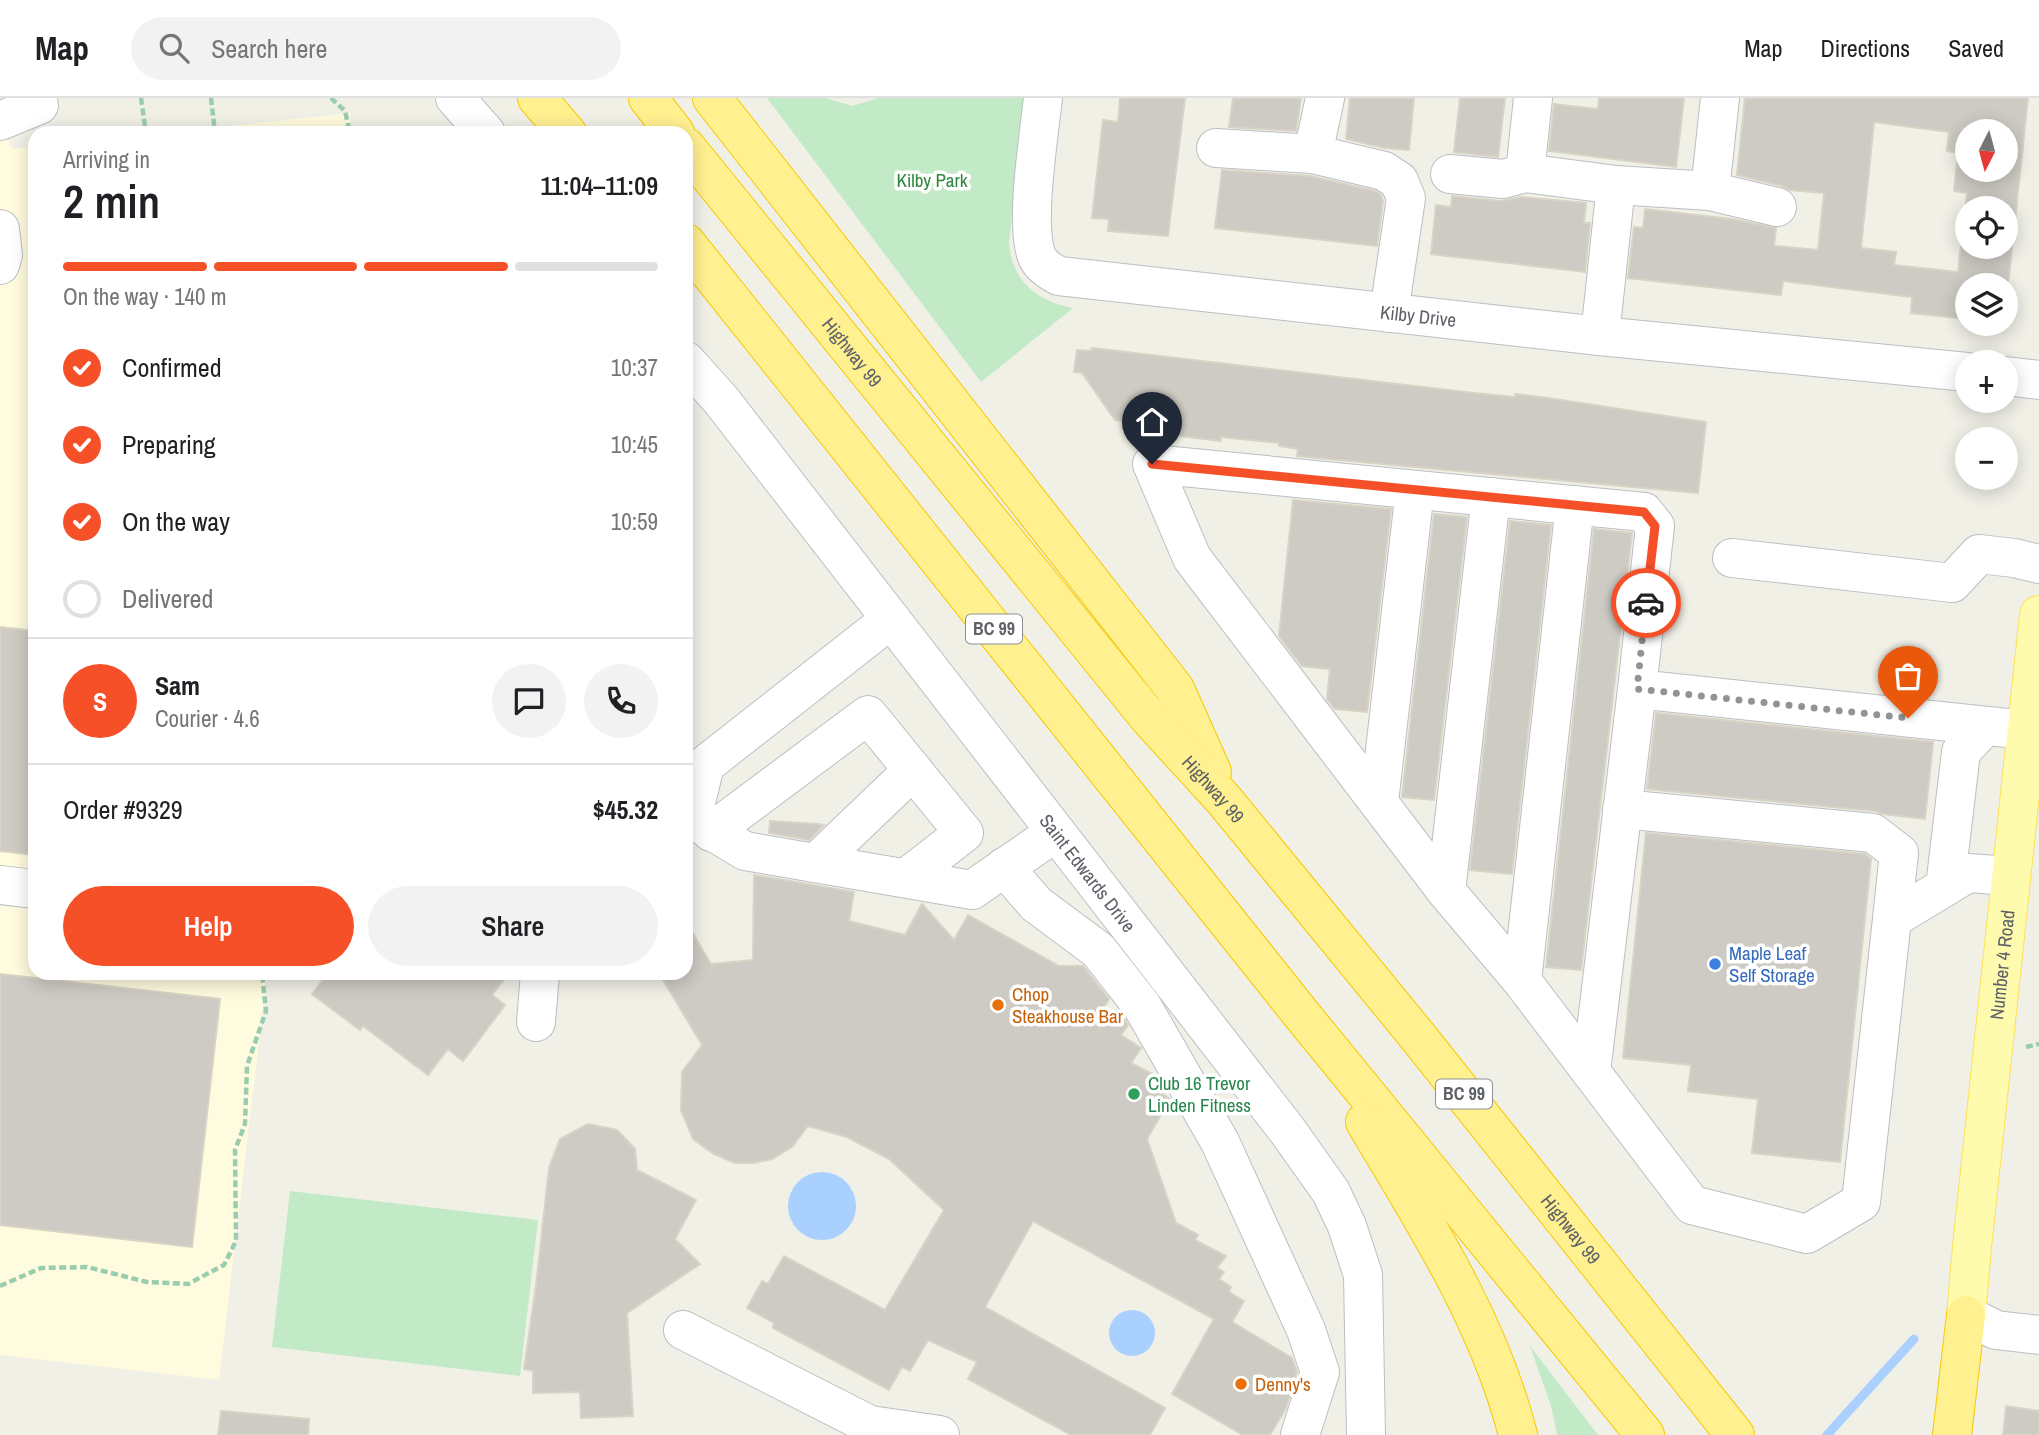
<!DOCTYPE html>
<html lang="en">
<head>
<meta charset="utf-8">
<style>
  body { margin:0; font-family:"Archivo Narrow",sans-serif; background:#f2f2f2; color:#202124; height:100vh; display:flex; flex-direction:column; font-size:26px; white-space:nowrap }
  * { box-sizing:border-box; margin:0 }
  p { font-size:23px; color:#757577 }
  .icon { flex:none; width:38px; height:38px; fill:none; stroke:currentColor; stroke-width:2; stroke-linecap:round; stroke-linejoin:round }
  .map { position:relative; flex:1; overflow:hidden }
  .sheet { position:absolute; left:28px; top:28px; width:665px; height:854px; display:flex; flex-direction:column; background:#fff; border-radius:21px; box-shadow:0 4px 18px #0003 }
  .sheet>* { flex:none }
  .needle { width:46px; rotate:186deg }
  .tools { position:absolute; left:1955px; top:21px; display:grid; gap:14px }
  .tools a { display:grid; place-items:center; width:63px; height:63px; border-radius:50%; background:#fff; box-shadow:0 4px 18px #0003; font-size:35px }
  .pin { position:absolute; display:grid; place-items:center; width:60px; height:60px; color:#fff; margin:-72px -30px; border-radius:50% 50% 50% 0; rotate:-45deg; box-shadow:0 0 7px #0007 }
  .pin .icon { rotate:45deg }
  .courier { position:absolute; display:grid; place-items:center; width:70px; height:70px; margin:-35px; border:5px solid #f65028; border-radius:50%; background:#fff; color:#222; box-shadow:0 2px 9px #0007 }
  .overview em { font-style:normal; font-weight:600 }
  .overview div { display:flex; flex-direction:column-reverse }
  .overview { display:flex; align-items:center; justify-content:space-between; height:119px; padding:0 35px }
  h1 { font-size:46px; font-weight:600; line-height:52px }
  .bar { display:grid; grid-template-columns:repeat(4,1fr); gap:10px 7px; align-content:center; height:84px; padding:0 35px }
  .bar i { height:9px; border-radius:5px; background:#e0e0e0 }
  .bar .current { background:#f65028 }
  .bar p { grid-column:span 4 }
  .line { display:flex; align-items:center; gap:18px; padding:0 35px; border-top:2px solid #e0e0e0 }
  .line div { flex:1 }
  .round { display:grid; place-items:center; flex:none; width:74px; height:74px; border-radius:37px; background:#f2f2f2 }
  ol { padding:0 35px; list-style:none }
  li { display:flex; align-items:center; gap:21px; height:77px }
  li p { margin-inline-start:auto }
  li .icon { padding:7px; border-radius:50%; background:#f65028; color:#fff; stroke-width:4 }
  li:last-child { color:#757577 }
  li i { width:38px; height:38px; border:4px solid #e0e0e0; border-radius:50% }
  .cta { display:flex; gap:14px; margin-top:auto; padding:14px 35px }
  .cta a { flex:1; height:80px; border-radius:42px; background:#f65028; color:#fff; font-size:28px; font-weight:600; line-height:80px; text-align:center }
  .cta a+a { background:#f2f2f2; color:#202124 }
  header { display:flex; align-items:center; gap:42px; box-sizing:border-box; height:98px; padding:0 35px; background:#fff; border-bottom:2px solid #e0e0e0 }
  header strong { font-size:33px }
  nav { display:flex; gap:38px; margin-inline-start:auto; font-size:24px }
  .search { width:490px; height:63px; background:#f2f2f2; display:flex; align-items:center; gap:18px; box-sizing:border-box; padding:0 24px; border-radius:38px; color:#757577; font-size:26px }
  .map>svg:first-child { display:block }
  .commercial { fill:#fffbde }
  .green { fill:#c2eac7 }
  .water { fill:#a9d0ff }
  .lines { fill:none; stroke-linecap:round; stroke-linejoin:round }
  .stream { stroke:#a9d0ff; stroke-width:9 }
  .building { fill:#cdcbc3; stroke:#d7d3c5; stroke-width:2; fill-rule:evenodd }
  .minor-casing { stroke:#bbbec3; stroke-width:40 }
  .major-casing { stroke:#fce156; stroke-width:40 }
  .highway-casing { stroke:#f8c800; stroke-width:40 }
  .path { stroke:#9accaf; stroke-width:4.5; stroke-dasharray:7 3.5; stroke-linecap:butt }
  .minor { stroke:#fff; stroke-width:38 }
  .major { stroke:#fffbae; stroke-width:38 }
  .highway { stroke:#fff090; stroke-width:38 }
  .done { stroke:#919394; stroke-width:7; stroke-dasharray:0 12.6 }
  .route { stroke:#f65028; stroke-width:9 }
  .shop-dot { fill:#3f7fe0; stroke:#fff; stroke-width:2.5 }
  .food-dot { fill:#e8710a; stroke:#fff; stroke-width:2.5 }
  .leisure-dot { fill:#2e9e5b; stroke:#fff; stroke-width:2.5 }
  .labels { text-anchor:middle; stroke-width:7; stroke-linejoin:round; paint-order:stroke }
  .shield { fill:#fff; stroke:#8e9095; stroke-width:2 }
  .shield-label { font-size:18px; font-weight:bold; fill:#5e6168 }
  .park-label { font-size:19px; fill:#2f863d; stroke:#fff }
  .street-label { font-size:19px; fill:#5e6168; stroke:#fff }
  .shop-label { font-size:19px; fill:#366cbe; stroke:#fff; text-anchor:start }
  .food-label { font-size:19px; fill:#c56008; stroke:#fff; text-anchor:start }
  .leisure-label { font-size:19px; fill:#27864d; stroke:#fff; text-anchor:start }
</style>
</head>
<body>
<header>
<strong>Map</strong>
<div class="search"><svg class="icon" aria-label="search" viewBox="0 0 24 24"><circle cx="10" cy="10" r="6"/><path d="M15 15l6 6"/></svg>Search here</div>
<nav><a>Map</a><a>Directions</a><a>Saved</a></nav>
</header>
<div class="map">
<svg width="2039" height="1337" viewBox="0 0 2039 1337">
  <rect width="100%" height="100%" fill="#f1f0e7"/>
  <g class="commercial">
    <path d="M350,15V35H164Z"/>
    <path d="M0,29L13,51L35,49V875H267L219,1282L0,1257Z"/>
  </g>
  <g class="green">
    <path d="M767,0H825L853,8L877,0H1025L1009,145C1012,183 1037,203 1073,210L981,284Z"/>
    <path d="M290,1093L538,1122L520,1278L272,1249Z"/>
    <path d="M1530,1248L1598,1337H1557L1551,1308Z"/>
  </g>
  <g class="water">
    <circle cx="822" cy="1108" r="34"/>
    <circle cx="1132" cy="1235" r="23"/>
  </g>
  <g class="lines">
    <path class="stream" d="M1827,1337L1914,1241"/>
  </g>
  <g class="building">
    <path d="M1120,0H1185L1168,138L1108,133L1109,121L1092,120L1103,22L1118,24Z"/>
    <path d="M1233,0H1301L1296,33L1229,29Z"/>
    <path d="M1350,0H1414L1409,52L1384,50L1346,41Z"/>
    <path d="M1460,0H1505L1498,59L1454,54Z"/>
    <path d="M1599,0H1684L1676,69L1549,53L1554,6L1598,11Z"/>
    <path d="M1745,0H2028L2006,206V187H1967V221L1911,215L1912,199L1783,183L1781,197L1628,180L1634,129L1643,130L1645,111L1732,121L1776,130L1774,148L1818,152L1824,95L1790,92L1782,88L1737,77ZM1874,24L1949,34L1947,53L1958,55L1954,93L1967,95L1958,174L1894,167L1896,154L1861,150ZM1967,33H2006V72H1967ZM1967,110H2006V149H1967Z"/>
    <path d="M1222,72L1310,78L1375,93L1381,97L1383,103L1377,148L1215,130Z"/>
    <path d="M1452,98L1501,103L1521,99L1586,105L1584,125H1590L1585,174L1431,156L1436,107L1451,109Z"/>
    <path d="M1092,250L1474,295L1515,299V296L1548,300L1706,324L1698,395L1297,358L1298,351L1279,348V345L1221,339V343L1147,334L1148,326L1115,322L1082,275L1074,274L1077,252L1091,253Z"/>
    <path d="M1293,402L1391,411L1367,614L1335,611L1327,601L1330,571L1302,568L1279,538Z"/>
    <path d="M1434,416L1467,419L1434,702L1402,699Z"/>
    <path d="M1510,423L1551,427L1512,776L1470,772Z"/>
    <path d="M1594,431L1632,435L1581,872L1546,869Z"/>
    <path d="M0,529L35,533V757L0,753Z"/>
    <path d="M1656,615L1933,644L1925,721L1883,716L1875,713L1647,691Z"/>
    <path d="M770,723L817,726L824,727L809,742L769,735Z"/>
    <path d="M1646,735L1865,756L1871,761L1840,1064L1752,1055L1758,1001L1688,993L1691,967L1623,960Z"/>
    <path d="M754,777L854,794L849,823L905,837L922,806L954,842L968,817L1059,868H1083L1109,901L1103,911L1125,922L1128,927L1121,937L1141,950L1131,965L1158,979L1153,989L1170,1001L1147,1041L1176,1125L1198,1137L1195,1142L1226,1158L1217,1170L1224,1174L1219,1181L1231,1189L1229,1194L1244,1203L1232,1224L1292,1260L1297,1274L1286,1310L1270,1337H1243L1172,1296L1214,1221L1033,1123L985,1209L1165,1310L1150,1337H1071L968,1281L977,1264L928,1242L910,1273L902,1269L889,1292L773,1230L774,1225L747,1210L762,1183L768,1186L784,1158L885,1212L944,1112L889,1061L847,1039L808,1028L792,1049L772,1061L754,1065H735L714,1056L693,1041L681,1012L682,974L702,947L659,875H686V824L711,866L753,862Z"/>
    <path d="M328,875H509L492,897L505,907L463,963L448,951L428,977L363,928L360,932L312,896Z"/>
    <path d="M0,876L220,901L192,1149L0,1127Z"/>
    <path d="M588,1026L617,1032L635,1051L637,1072L696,1102L675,1141L700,1166L627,1215L633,1318L581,1320L580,1294L533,1295V1273L524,1271L536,1188L549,1070L560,1041Z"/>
    <path d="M2006,1308L2039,1313V1337H2003Z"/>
    <path d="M221,1313L309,1321L308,1337H218Z"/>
  </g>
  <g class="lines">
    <g class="minor-casing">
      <g id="minor">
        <path d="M455,0L486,35"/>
        <path id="s1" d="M1043,0C1039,38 1025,122 1036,156C1039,166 1049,173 1059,178L1600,238L1967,274"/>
        <path d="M0,23L39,7"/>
        <path d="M1216,50L1313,56L1384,73L1399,83L1406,100L1389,215"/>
        <path d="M1313,56L1325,0"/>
        <path d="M1525,75L1533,0"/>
        <path d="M1450,76L1503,81L1525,75L1616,87L1710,93L1777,109"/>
        <path d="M1710,93L1720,0"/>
        <path d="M0,131L3,157L0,167"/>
        <path d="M1600,238L1616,87"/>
        <path id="s2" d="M686,263L721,302L1287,1032L1331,1094L1347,1128L1363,1177L1366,1337"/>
        <path d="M2006,278L2039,282"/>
        <path d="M1732,460L1952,485L1979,456L2014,460L2039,466"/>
        <path d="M1379,704L1415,392"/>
        <path d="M1622,711L1873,735L1899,755L1892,821"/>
        <path d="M686,721H692L745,753L972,792L1056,734"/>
        <path d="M692,721L705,667L891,521"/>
        <path d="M711,734L868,617L964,735L906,780"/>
        <path d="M816,765L913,672"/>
        <path d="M1004,769L1036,806L1098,852L1142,908L1220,1044L1306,1232L1320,1274L1300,1337"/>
        <path d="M2011,778L1968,775L1892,821L1861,1104L1807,1136L1692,1107L1522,883L1446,793L1192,460L1152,366L1644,414L1655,428L1637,591L2026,632"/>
        <path d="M0,787L35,791"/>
        <path d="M1945,789L1961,654L1985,628"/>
        <path d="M1446,793L1491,399"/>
        <path d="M1522,883L1575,407"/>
        <path d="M536,924L540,875"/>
        <path d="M1591,974L1637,591"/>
        <path d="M1966,1217L1996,1232L2039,1237"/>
        <path d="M683,1232L870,1327L940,1337"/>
      </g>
    </g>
    <g class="major-casing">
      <g id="major">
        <path id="s3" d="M1966,1217L1972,1149L2039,517"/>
      </g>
    </g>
    <g class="highway-casing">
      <g id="highway">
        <path d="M537,0L567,35"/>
        <path d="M648,0L675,35"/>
        <path d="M712,0L1175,591L1212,674"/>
        <path id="s4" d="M686,49L1149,620L1224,702L1419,940L1735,1337"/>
        <path d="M686,145L1302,917L1645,1337"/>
        <path d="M1365,1024C1425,1125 1489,1223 1518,1337"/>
        <path d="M1952,1337L1966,1217"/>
      </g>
    </g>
    <g class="path">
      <path d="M141,0L146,35"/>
      <path d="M211,0L215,35"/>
      <path d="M331,0L345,13L350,35"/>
      <path d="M2026,949L2039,946"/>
      <path d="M0,1188L41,1170L87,1169L147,1184L188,1186L224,1167L236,1143L235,1052L245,1026L247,968L266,913L262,875"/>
    </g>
    <use href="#minor" class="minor"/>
    <use href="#major" class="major"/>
    <use href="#highway" class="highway"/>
  </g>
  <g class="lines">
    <path class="done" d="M1646,505L1637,591L1908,620"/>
    <path class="route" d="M1152,366L1644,414L1655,428L1646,505"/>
  </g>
  <circle class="shop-dot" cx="1715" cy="866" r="7"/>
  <g class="food-dot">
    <circle cx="998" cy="907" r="7"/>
    <circle cx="1241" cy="1286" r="7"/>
  </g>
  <circle class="leisure-dot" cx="1134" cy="996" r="7"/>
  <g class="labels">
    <g class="shield">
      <rect x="966" y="516.5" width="56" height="29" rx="5"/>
      <rect x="1436" y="981.5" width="56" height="29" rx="5"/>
    </g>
    <g class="shield-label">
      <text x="994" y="537">BC 99</text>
      <text x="1464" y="1002">BC 99</text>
    </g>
    <g class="park-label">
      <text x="932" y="89">Kilby Park</text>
    </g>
    <g class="street-label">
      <text dy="7" stroke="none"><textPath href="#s1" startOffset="551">Kilby Drive</textPath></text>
      <text dy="7" stroke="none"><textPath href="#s4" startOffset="264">Highway 99</textPath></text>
      <text dy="7" stroke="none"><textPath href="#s4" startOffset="831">Highway 99</textPath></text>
      <text dy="7" stroke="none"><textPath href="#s2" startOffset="651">Saint Edwards Drive</textPath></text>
      <text dy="7" stroke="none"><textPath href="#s3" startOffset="352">Number 4 Road</textPath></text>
      <text dy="7" stroke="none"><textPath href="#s4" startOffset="1398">Highway 99</textPath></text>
    </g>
    <g class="shop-label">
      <text x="1729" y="862">Maple Leaf<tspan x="1729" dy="22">Self Storage</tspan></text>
    </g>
    <g class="food-label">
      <text x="1012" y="903">Chop<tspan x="1012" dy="22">Steakhouse Bar</tspan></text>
      <text x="1255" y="1293">Denny's</text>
    </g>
    <g class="leisure-label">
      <text x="1148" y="992">Club 16 Trevor<tspan x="1148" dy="22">Linden Fitness</tspan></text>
    </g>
  </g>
</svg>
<div class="tools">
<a><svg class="needle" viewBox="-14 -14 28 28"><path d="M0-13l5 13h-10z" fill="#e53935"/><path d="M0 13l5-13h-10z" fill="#757577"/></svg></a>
<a><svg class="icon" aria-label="locate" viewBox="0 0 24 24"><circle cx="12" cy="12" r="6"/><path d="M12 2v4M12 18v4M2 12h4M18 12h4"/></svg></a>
<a><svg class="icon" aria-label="layers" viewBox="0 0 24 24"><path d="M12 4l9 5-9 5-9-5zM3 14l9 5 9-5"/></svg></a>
<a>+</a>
<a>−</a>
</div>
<div class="pin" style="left:1908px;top:620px;background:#ea580c"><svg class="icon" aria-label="bag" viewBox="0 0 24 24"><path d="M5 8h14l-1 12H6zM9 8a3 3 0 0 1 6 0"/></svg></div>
<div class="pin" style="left:1152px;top:366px;background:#1f2937"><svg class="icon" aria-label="home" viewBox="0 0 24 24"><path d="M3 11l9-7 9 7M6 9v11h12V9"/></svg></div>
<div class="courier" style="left:1646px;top:505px"><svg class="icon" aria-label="car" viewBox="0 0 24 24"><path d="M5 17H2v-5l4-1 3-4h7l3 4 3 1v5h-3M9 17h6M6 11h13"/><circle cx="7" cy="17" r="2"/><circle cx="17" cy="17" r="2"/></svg></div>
<section class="sheet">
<div class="overview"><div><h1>2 min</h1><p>Arriving in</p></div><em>11:04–11:09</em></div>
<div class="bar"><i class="current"></i><i class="current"></i><i class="current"></i><i></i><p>On the way · 140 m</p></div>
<ol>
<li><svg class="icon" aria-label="check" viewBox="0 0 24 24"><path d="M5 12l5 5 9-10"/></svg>Confirmed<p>10:37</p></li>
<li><svg class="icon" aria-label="check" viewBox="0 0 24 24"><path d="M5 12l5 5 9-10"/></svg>Preparing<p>10:45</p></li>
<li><svg class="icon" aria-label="check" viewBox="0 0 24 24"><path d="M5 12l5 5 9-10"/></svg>On the way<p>10:59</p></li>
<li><i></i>Delivered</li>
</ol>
<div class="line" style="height:126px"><b class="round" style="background:#f65028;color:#fff">S</b><div><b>Sam</b><p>Courier · 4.6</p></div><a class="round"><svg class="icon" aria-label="chat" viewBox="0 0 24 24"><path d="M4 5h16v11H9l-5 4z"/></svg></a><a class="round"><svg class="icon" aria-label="phone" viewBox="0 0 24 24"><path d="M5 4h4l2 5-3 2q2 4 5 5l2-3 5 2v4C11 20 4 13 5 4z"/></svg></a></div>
<div class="line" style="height:91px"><div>Order #9329</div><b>$45.32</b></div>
<div class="cta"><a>Help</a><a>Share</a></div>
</section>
</div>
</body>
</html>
